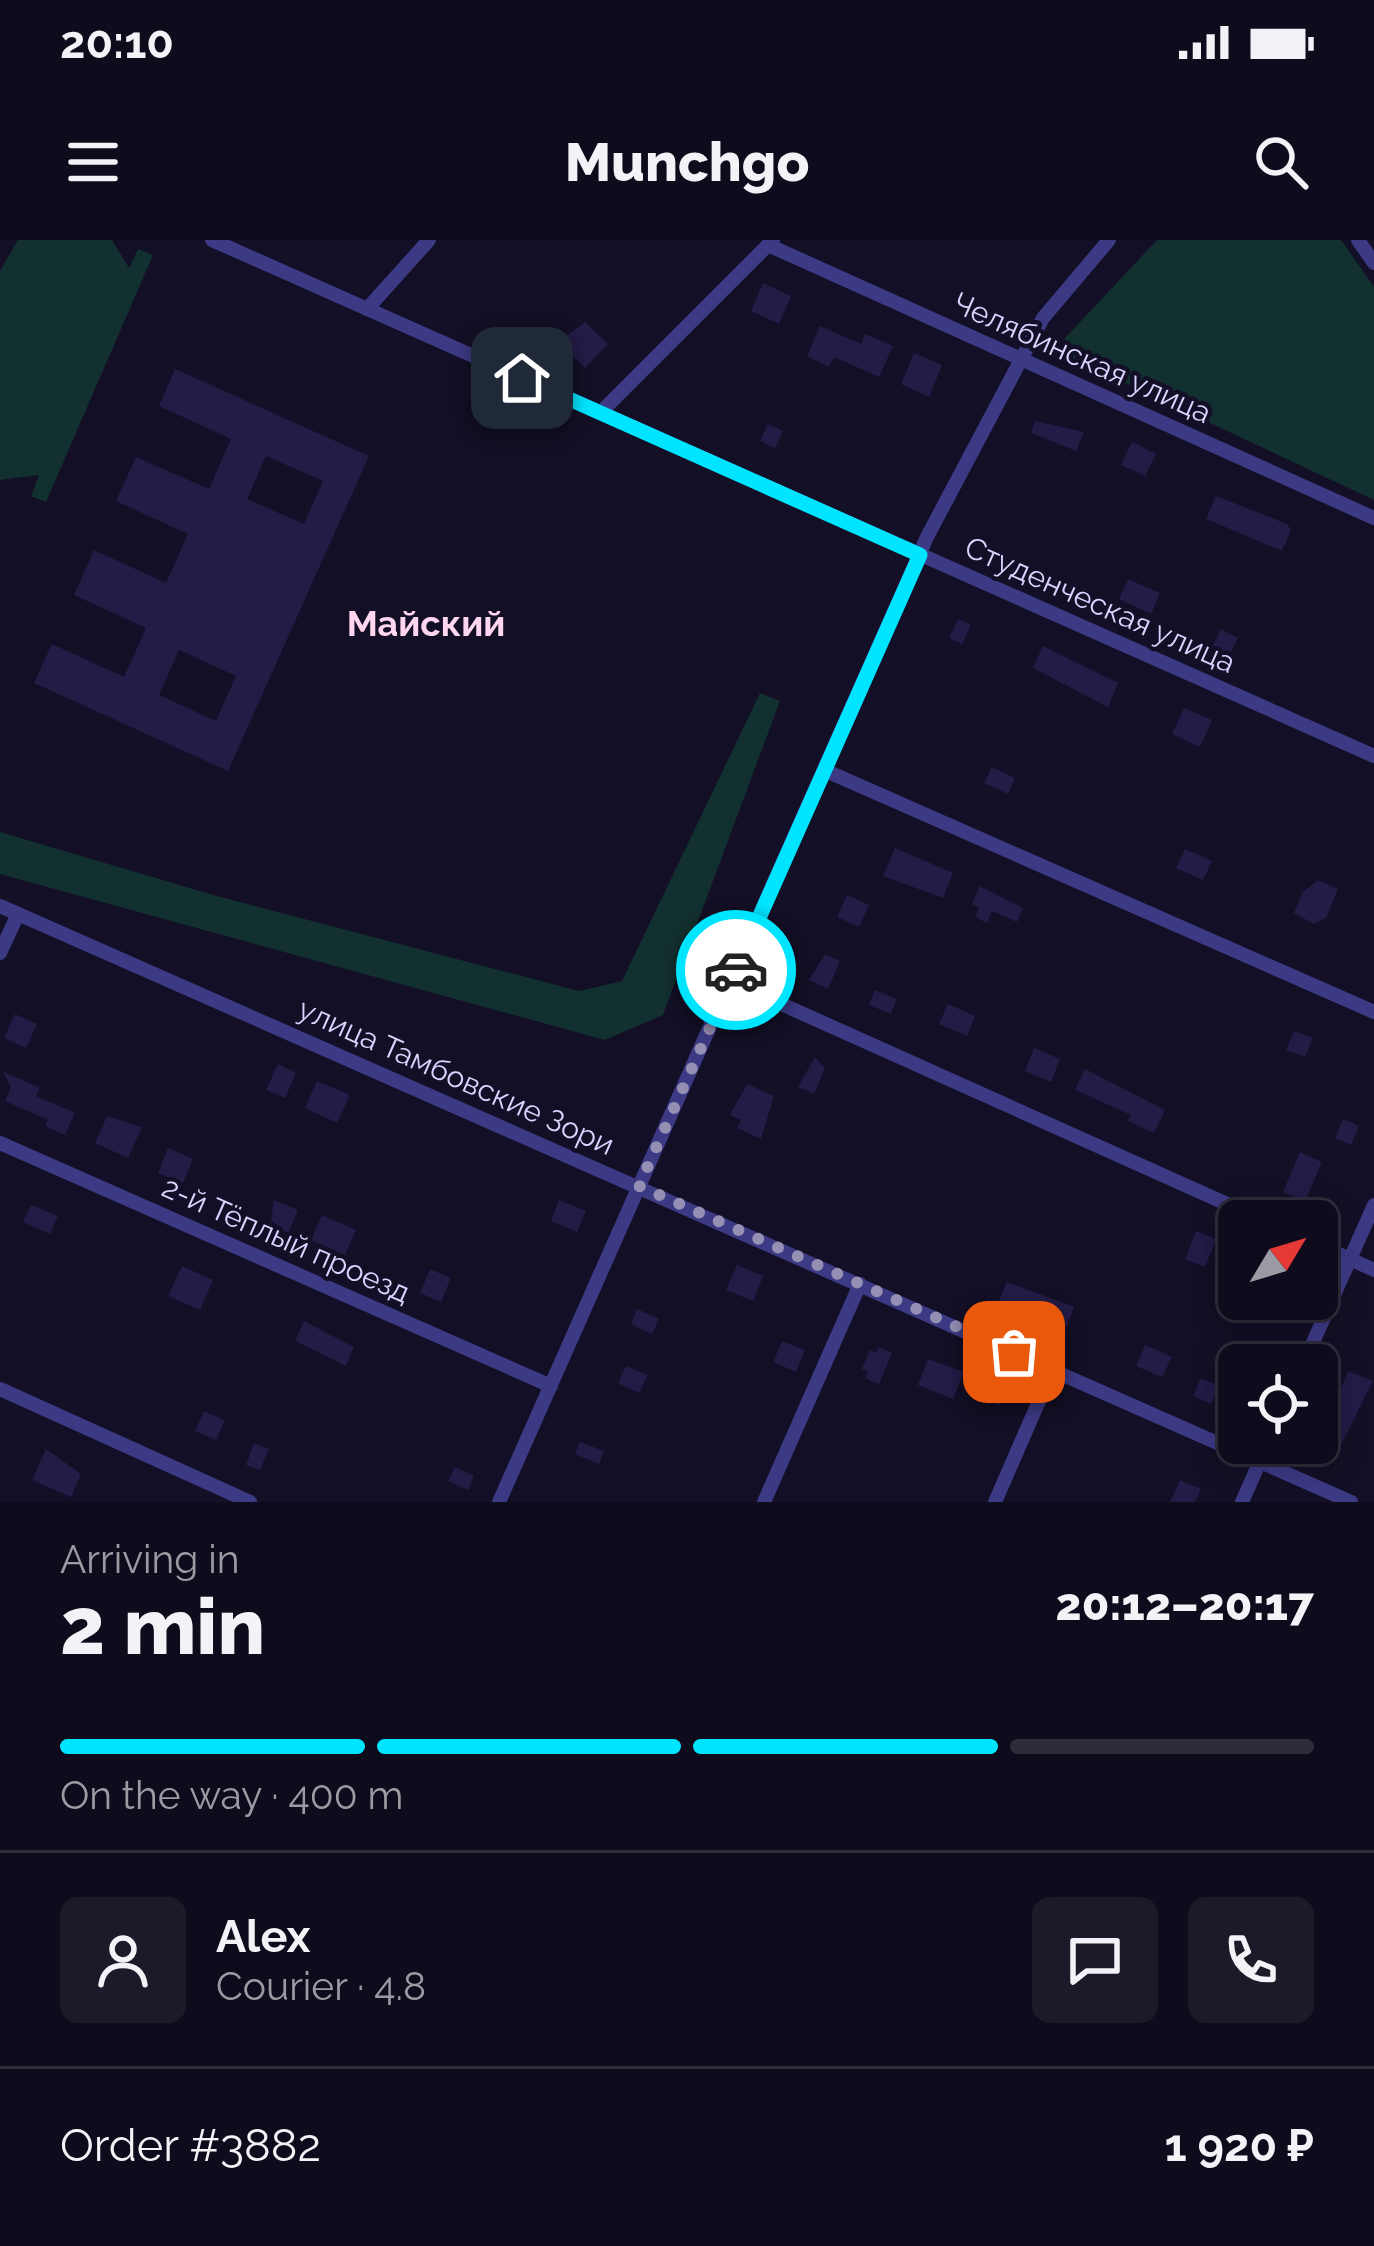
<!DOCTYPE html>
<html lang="en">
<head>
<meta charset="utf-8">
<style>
  body { margin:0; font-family:Raleway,sans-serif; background:#1c1929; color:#f1f3f6; height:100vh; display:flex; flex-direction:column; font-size:45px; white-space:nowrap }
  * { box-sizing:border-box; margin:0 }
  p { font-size:39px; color:#9b9ba3 }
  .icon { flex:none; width:66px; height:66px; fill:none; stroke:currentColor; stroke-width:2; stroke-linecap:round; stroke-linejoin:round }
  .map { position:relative; height:1262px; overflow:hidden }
  .panel { display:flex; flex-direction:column; background:#0e0b1c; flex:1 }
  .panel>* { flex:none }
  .needle { width:78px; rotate:52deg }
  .buttons { position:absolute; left:1218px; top:960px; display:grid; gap:24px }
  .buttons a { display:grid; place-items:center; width:120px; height:120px; border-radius:18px; background:#0e0b1c; box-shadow:0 6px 30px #0003,0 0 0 3px #2e2b3b; font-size:60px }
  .pin { position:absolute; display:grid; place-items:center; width:102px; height:102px; color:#fff; margin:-51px; border-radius:24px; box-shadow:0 6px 18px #0006 }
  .courier { position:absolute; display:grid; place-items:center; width:120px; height:120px; margin:-60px; border:9px solid #00e5ff; border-radius:50%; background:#fff; color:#222; box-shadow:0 3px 15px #0007 }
  .headline em { font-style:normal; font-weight:800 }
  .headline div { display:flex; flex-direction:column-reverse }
  .headline { display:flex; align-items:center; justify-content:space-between; height:204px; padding:0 60px }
  h1 { font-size:78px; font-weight:800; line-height:90px }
  .bar { display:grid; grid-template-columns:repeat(4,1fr); gap:18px 12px; align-content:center; height:144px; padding:0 60px }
  .bar i { height:15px; border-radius:9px; background:#2e2b3b }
  .bar .on { background:#00e5ff }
  .bar p { grid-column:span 4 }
  .line { display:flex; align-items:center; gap:30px; padding:0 60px; border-top:3px solid #2e2b3b }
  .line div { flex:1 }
  .round { display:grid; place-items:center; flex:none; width:126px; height:126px; border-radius:18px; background:#1c1929 }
  .status { display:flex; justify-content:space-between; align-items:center; height:84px; padding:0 60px; background:#0e0b1c; direction:ltr }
  .status svg { height:33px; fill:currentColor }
  header { display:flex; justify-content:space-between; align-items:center; height:156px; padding:0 60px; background:#0e0b1c; font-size:54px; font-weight:800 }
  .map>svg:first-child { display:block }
  .green { fill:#12302f }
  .building { fill:#241b47; fill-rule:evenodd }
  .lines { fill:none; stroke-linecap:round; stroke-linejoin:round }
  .minor { stroke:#3d3a85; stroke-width:14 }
  .done { stroke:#948fb3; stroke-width:12; stroke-dasharray:0 21.6 }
  .route { stroke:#00e5ff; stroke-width:15 }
  .labels { text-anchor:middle; stroke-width:9; stroke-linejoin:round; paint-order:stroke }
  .street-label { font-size:30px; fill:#d9d4ff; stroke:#130f26 }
  .quarter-label { font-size:36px; font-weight:bold; fill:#ffd6f0; stroke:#130f26 }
</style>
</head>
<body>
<div class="status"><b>20:10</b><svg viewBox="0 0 49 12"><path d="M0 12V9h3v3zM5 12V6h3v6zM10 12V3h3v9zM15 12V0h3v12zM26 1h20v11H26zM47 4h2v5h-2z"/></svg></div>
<header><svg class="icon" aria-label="menu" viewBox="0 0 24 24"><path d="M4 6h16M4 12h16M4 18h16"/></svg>Munchgo<svg class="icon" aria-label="search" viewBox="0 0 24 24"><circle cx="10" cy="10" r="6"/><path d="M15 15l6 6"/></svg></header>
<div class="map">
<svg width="1374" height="1262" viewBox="0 0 1374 1262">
  <rect width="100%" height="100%" fill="#130f26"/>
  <g class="green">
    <path d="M18,0H112L129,28L138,9L153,15L46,262L31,256L39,235L0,240V31Z"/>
    <path d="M1157,0H1341L1374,47V260L1063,114L1065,98Z"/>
    <path d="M760,453L780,461L663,775L605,800L0,634V592L217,656L579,751L622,741Z"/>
  </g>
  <g class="building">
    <path d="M763,43L791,56L779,84L751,71Z"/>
    <path d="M585,82L608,104L585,128L559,102Z"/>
    <path d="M820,86L861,104L865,94L893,106L879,137L834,117L829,127L807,116Z"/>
    <path d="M914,113L942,125L929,157L901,144Z"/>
    <path d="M175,129L369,216L228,531L34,443L52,404L124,437L146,388L74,355L94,310L166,343L188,294L116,261L136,217L209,249L231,199L159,166ZM266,216L323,241L304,284L247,259ZM179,410L236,436L216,481L159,455Z"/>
    <path d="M1035,181L1084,192L1076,211L1031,193Z"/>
    <path d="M768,184L783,191L775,208L760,201Z"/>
    <path d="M1132,202L1156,214L1145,236L1121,225Z"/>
    <path d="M1216,256L1287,284L1291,290L1282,311L1206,279Z"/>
    <path d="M1128,339L1160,353L1151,374L1119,359Z"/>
    <path d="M958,379L971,385L962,404L949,398Z"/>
    <path d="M1221,389L1238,398L1230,414L1213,406Z"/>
    <path d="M1043,406L1118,443L1108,467L1033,428Z"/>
    <path d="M1184,468L1212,480L1200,507L1172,494Z"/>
    <path d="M992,527L1015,538L1008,554L984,543Z"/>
    <path d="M895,608L953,633L943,658L883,636Z"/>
    <path d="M1185,609L1212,621L1203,640L1176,628Z"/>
    <path d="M1318,640L1338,649L1326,678L1314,684L1294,673L1303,652Z"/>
    <path d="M980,646L1023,668L1017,682L992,671L987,683L975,677L979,668L972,664Z"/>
    <path d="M847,655L869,665L859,687L837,677Z"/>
    <path d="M825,714L840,721L828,749L809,740Z"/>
    <path d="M875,750L897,759L891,774L869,765Z"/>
    <path d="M948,764L975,776L967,796L939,784Z"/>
    <path d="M15,774L37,784L26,808L4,798Z"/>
    <path d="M1294,791L1313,798L1305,817L1286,810Z"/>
    <path d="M1034,808L1060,819L1051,842L1025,831Z"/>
    <path d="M815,817L825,828L814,854L798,847Z"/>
    <path d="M278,824L296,833L285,858L266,850Z"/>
    <path d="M1085,829L1165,870L1154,893L1128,881L1131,875L1075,850Z"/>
    <path d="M2,831L40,848L36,856L75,873L65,895L45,886L48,880L5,861L11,847Z"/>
    <path d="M317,841L350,855L337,883L305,868Z"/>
    <path d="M747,844L774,856L761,899L737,888L741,880L730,875Z"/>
    <path d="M107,876L142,887L128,918L95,903Z"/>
    <path d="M1343,879L1359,886L1351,905L1335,898Z"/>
    <path d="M168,908L193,919L183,943L158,933Z"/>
    <path d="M1300,912L1322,922L1305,961L1283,952Z"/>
    <path d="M274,960L298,970L288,994L271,980Z"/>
    <path d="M559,960L586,971L577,992L551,981Z"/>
    <path d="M31,965L58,976L50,994L23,982Z"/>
    <path d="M322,975L356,990L345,1015L311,1000Z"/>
    <path d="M1196,991L1216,999L1205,1027L1185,1019Z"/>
    <path d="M737,1025L763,1036L753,1061L726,1050Z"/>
    <path d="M182,1026L213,1040L200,1070L168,1056Z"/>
    <path d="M430,1029L451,1038L441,1062L420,1053Z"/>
    <path d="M1007,1042L1074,1067L1067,1086L1024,1068L1012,1074L996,1067Z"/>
    <path d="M637,1069L659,1079L652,1094L631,1084Z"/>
    <path d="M304,1081L354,1107L346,1126L295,1101Z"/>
    <path d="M782,1101L805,1110L796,1132L773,1122Z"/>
    <path d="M1145,1105L1172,1117L1162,1137L1136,1126Z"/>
    <path d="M879,1107L892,1113L879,1144L865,1138L868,1132L862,1129L870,1110L876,1113Z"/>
    <path d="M928,1119L964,1132L953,1159L918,1145Z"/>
    <path d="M626,1126L648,1135L639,1153L618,1143Z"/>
    <path d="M1348,1131L1373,1141L1340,1207L1319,1192L1323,1183L1317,1174L1321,1165L1332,1170Z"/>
    <path d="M989,1136L1009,1144L999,1165L980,1157Z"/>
    <path d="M1201,1138L1219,1146L1211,1164L1193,1156Z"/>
    <path d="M204,1171L225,1180L216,1200L195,1191Z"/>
    <path d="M580,1202L604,1211L599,1224L575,1214Z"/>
    <path d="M254,1203L269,1209L260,1230L246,1225Z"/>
    <path d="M46,1209L81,1234L71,1257L32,1240Z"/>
    <path d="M455,1227L474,1236L468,1250L448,1241Z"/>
    <path d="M1180,1240L1201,1249L1195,1262H1170Z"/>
  </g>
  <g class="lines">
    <g class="minor">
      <path d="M212,0L1374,516"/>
      <path d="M1358,0L1374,23"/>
      <path d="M768,5L1374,278"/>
      <path d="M367,69L429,0"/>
      <path d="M600,173L773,0"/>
      <path d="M824,530L1374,772"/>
      <path d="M0,666L1351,1262"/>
      <path d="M0,713L18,674"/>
      <path d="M730,741L1265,981"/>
      <path d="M0,903L551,1146"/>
      <path d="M1317,1004L1374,1030"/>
      <path d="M1303,1125L1374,965"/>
      <path d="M0,1149L250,1262"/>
      <path d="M499,1262L927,297L1043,78L1109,0"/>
      <path d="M764,1262L860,1044"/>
      <path d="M995,1262L1053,1129"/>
      <path d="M1242,1262L1268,1203"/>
    </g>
  </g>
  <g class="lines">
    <path class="done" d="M736,730L639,946L1014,1112"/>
    <path class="route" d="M522,138L920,315L736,730"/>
  </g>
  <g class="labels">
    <g class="street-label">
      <text transform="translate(1082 118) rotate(24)" y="10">Челябинская улица</text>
      <text transform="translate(1100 365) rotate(24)" y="10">Студенческая улица</text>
      <text transform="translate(456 837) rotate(24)" y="10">улица Тамбовские Зори</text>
      <text transform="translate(286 1000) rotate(24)" y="10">2-й Тёплый проезд</text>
    </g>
    <g class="quarter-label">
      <text x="426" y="396">Майский</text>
    </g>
  </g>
</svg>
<div class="buttons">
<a><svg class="needle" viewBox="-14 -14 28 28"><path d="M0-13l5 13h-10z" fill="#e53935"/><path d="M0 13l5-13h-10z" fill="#9b9ba3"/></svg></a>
<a><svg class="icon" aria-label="locate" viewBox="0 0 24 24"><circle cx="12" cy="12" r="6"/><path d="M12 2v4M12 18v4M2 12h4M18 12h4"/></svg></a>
</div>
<div class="pin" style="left:1014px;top:1112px;background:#ea580c"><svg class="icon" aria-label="bag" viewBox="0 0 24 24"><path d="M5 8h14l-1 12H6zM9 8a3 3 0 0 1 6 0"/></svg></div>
<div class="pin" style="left:522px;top:138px;background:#1f2937"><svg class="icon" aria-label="home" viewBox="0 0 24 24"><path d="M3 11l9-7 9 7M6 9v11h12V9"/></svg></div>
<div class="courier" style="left:736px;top:730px"><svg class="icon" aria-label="car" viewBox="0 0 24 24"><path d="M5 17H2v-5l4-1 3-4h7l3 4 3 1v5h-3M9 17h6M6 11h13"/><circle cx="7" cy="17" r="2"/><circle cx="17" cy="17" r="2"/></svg></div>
</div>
<section class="panel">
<div class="headline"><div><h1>2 min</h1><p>Arriving in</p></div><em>20:12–20:17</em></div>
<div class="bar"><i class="on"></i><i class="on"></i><i class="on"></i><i></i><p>On the way · 400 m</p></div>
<div class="line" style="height:216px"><a class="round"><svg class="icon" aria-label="person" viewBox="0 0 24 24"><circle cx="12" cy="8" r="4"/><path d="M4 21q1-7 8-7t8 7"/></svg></a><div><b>Alex</b><p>Courier · 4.8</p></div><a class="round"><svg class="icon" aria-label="chat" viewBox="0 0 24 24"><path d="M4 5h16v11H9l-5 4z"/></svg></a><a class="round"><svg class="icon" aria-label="phone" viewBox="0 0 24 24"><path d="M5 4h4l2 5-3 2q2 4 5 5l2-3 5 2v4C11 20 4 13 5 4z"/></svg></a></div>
<div class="line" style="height:156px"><div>Order #3882</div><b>1 920 ₽</b></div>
</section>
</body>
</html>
